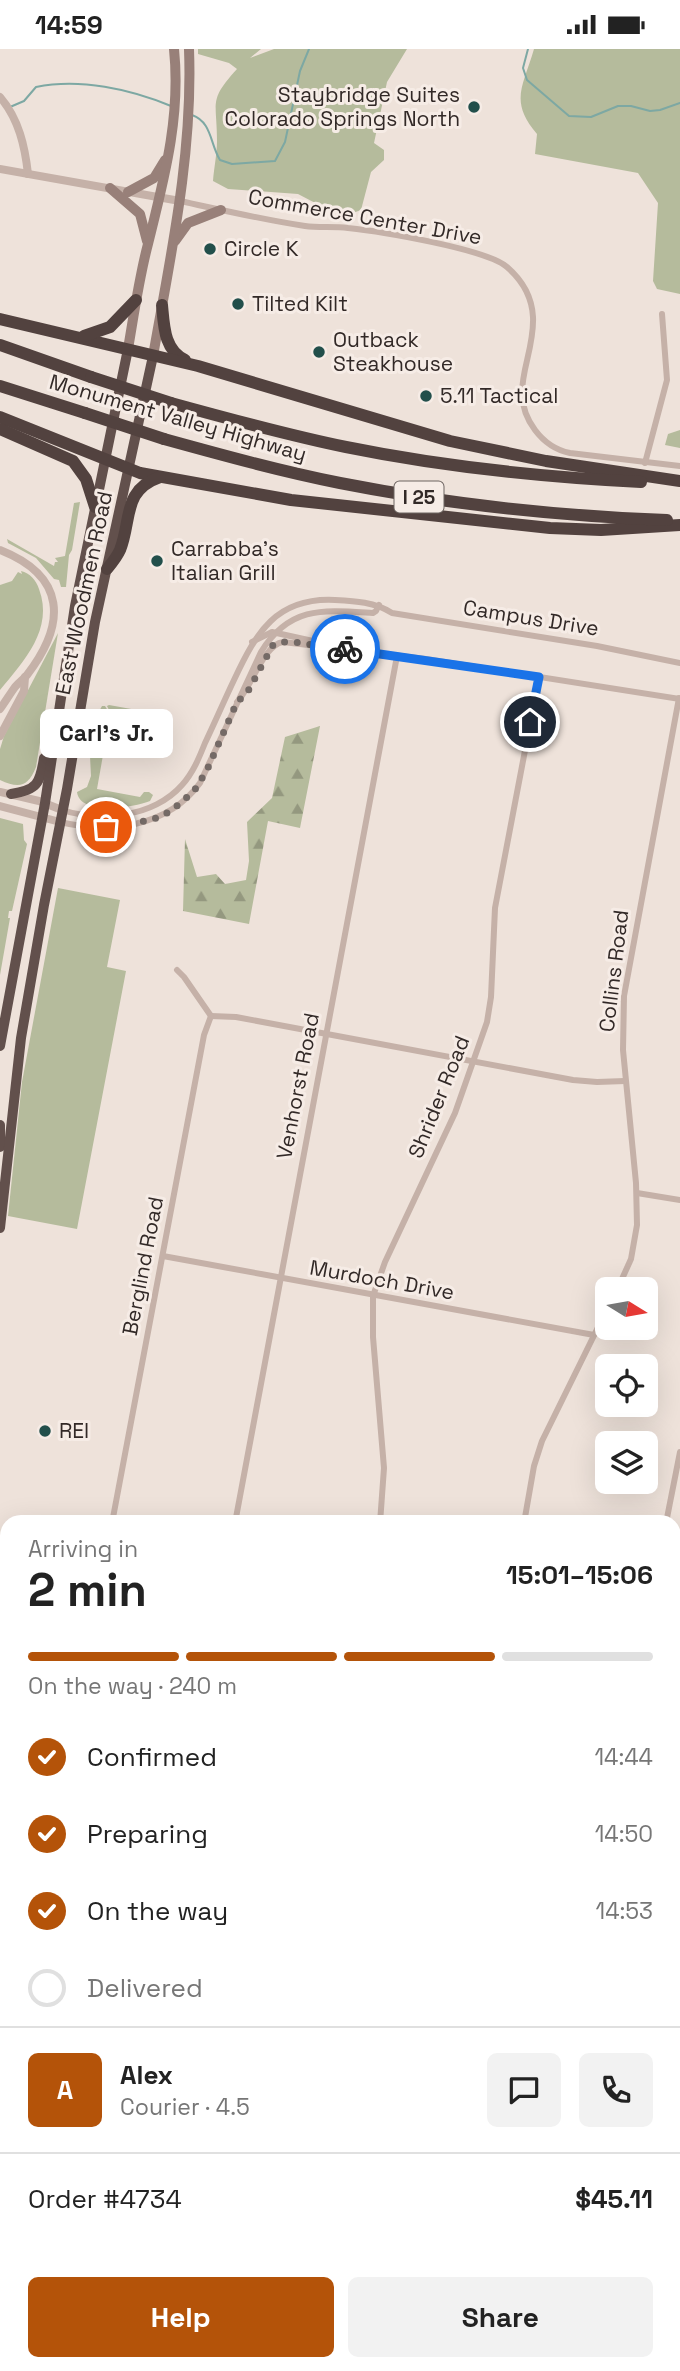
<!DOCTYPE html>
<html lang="en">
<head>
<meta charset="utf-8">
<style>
  body { margin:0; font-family:"Space Grotesk",sans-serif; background:#f2f2f2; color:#222; height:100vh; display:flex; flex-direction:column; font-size:26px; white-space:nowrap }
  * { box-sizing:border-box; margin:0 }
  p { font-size:23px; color:#767676 }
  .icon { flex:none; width:38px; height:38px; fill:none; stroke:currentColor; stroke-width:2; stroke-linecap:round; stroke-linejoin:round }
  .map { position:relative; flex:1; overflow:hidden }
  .details { position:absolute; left:0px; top:1466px; width:681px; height:856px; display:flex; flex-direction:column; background:#fff; border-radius:21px 21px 0 0; box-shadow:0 7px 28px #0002 }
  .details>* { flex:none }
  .needle { width:46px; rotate:101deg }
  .fabs { position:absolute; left:595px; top:1228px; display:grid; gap:14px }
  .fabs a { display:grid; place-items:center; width:63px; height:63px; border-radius:10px; background:#fff; box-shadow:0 7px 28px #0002; font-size:35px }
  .pin { position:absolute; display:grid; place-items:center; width:60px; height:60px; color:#fff; margin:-30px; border:4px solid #fff; border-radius:50%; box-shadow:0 2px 7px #0007 }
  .courier { position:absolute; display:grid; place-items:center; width:70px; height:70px; margin:-35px; border:5px solid #1a73e8; border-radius:50%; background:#fff; color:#222; box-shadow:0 2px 9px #0007 }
  .bubble { position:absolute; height:49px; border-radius:10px; background:#fff; box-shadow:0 7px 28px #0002; font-size:23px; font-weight:800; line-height:49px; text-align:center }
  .summary em { font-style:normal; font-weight:800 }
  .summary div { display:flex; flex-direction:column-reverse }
  .summary { display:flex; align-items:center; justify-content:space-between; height:119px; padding:0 28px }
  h1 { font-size:46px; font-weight:800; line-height:52px }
  .bar { display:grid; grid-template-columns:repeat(4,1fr); gap:10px 7px; align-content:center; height:84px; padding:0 28px }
  .bar i { height:9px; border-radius:5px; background:#e0e0e0 }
  .bar .on { background:#b45309 }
  .bar p { grid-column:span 4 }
  .line { display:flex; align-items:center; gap:18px; padding:0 28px; border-top:2px solid #e0e0e0 }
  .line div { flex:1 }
  .round { display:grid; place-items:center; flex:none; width:74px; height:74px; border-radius:10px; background:#f2f2f2 }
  ol { padding:0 28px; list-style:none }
  li { display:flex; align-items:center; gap:21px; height:77px }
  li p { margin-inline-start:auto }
  li .icon { padding:7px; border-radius:50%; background:#b45309; color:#fff; stroke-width:4 }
  li:last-child { color:#767676 }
  li i { width:38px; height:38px; border:4px solid #e0e0e0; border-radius:50% }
  .action { display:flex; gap:14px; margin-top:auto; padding:14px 28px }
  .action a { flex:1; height:80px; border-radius:10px; background:#b45309; color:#fff; font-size:28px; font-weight:800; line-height:80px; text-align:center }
  .action a+a { background:#f2f2f2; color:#222 }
  .status { display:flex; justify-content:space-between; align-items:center; height:49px; padding:0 35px; background:#fff; direction:ltr }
  .status svg { height:19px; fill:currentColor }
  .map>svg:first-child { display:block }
  .grass { fill:#b5bb9c }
  .forest { fill:url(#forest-firs) }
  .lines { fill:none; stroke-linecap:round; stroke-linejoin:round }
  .stream { stroke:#7da8a3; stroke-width:2 }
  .minor { stroke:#c5b1a8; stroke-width:6 }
  .tertiary { stroke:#c5b1a8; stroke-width:8 }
  .secondary { stroke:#988079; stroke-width:10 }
  .trunk { stroke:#62504c; stroke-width:10 }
  .motorway { stroke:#52423f; stroke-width:12 }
  .motorway-bridge { stroke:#52423f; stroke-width:12 }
  .done { stroke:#746a66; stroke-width:7; stroke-dasharray:0 12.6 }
  .route { stroke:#1a73e8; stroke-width:9 }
  .poi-dot { fill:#224f4b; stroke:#f6ece6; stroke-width:2.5 }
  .labels { text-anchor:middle; stroke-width:6; stroke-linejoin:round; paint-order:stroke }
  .shield { fill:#f6ece6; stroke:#6d6460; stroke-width:2 }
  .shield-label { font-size:19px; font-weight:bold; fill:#322927 }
  .poi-label { font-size:21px; fill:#322927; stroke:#f6ece6; text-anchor:start }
  .street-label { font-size:21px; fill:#322927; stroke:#f6ece6 }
</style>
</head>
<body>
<div class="status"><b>14:59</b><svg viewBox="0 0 49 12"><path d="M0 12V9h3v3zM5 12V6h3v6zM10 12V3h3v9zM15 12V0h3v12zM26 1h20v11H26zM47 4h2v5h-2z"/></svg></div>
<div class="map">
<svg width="680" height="2322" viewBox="0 0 680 2322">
  <defs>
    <pattern id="forest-firs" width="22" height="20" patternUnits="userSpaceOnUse" patternTransform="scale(1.75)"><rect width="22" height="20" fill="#b5bb9c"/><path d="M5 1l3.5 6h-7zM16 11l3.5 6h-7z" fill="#94987f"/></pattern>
  </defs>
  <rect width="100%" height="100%" fill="#eee2da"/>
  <g class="grass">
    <path d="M198,0H261L250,9L274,0H407L387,33L374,94L384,101V111L371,123L361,161L350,165L321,157L298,145L228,140L213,132C214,119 217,105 217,92C217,52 208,52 237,20L229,14L198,5Z"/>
    <path d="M534,0H680V245L657,240L653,232L658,154L638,124L535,105L537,85C509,52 523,38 534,0Z"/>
    <path d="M680,381V399L665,396L668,385Z"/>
    <path d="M80,453L72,501L69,506L66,538H61L59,531L54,530L36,509L8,494L7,490L54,517L55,513H58L55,509L65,507L74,454Z"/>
    <path d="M21,522C30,524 36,531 39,540C54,580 24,612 0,641V536L12,532L18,523L22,525Z"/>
    <path d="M58,584L36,718C28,738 19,740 0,731V700L4,687Z"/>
    <path d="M109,656L159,665L158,672L111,665L107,657Z"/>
    <path d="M102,657H105L110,665L106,666L104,676L108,678L97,740L140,748L144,743H149L153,746L150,752C133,759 80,767 77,743L87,738L91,727L90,707L97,689L96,668Z"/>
    <path d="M0,769L23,775L24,791L27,795L12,862H9L8,869H10L0,926Z"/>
    <path d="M58,839L120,851L107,918L126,922L77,1180L8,1167L22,1033Z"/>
  </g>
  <path class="forest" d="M320,677L300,779L268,772L249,875L183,862L185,790L197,828L216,825L225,835L246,831L249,812L247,773L272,749L285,688Z"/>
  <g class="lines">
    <g class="stream">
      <path d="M528,0L523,19L527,31L569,67L591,68L618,57H631L650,62L660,61L680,54"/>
      <path d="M10,58L24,52L36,38C80,29 130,40 171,57"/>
      <path d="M192,66C212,73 210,95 220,111L232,115L275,112L285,93L300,22L309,0"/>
    </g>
    <g class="minor">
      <path d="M180,152C222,161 264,171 305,177C319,179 334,177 348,179C378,182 487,200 507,218C522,231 532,248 533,268C535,310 506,342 535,381C544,393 555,401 570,404L680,417"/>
      <path d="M645,414L667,331L662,265"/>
      <path d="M252,593L272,583L340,598"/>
      <path d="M237,653C252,638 263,596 283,593L426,610L680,650"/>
      <path d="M62,761C83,768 104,768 126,765C147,762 168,752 182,736C193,724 199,709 205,694C215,673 224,652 234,631C256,584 276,548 335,551C355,552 375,553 392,564L597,597L680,614"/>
      <path d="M60,773C110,785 168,778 200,734L261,603C290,556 325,561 373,564L376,562L379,556"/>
      <path d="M177,921L184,928L211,967"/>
      <path d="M211,967L236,968L573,1031L597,1033L625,1032"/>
      <path d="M637,1144L680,1151"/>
      <path d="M163,1207L594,1286"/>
      <path d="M617,1241L631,1210L637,1176L636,1134L623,1001L624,947L679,649"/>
      <path d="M112,1474L204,986L211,967"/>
      <path d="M235,1474L397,607"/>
      <path d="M380,1474L384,1419L373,1288V1247L385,1213L455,1064L487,973L491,948L495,859L539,628"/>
      <path d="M524,1474L534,1417L542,1392L607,1260"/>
      <path d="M666,1474L680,1403"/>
      <path d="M0,2064L7,2026"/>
      <path d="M674,2133L680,2134"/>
      <path d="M674,2189L680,2187"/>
      <path d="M0,2217L7,2218"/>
      <path d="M150,2322L152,2315"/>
      <path d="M509,2322L510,2315"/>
      <path d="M631,2322L632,2315"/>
    </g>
    <g class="tertiary">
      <path d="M0,48C19,70 25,98 28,125"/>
      <path d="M0,120L180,152"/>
      <path d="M0,501C66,527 67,574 27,626C23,631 19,633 15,638C10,645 5,653 0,660"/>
      <path d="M0,687L24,642L25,628"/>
      <path d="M0,743L39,752L62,761"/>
      <path d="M0,757L60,773"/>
    </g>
    <g class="secondary">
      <path d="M110,139L140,165L147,192"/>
      <path d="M128,143L154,129L165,111"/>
      <path d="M175,192L188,174L221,161"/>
      <path d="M128,300C134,265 139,229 148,195C164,130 181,68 174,0"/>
      <path d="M153,307C171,205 193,104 189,0"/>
    </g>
    <g class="trunk">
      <path d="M11,745C37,741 40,735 44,709"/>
      <path d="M0,997L45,754L75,557L128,300"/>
      <path d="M0,1076V1098"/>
      <path d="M0,1179L21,989L44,856L67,740L95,573L153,307"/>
      <path d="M674,1667L680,1666"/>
      <path d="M674,1684H680"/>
      <path d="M0,1700L7,1701"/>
      <path d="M0,1713L7,1712"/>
      <path d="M0,1727H7"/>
      <path d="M0,1742L7,1741"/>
    </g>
    <g class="motorway">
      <path d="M162,256C164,277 164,301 185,311"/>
      <path d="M0,270L198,317L450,392L546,412L680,432"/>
      <path d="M84,287L110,278L136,251"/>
      <path d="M0,296L91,328"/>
      <path d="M0,337L85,364"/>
      <path d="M171,354C229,370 287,386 346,398C444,418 542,428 641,433"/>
      <path d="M0,368L140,424L291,451L550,479L601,481L680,476"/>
      <path d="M0,380L73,412L86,430L95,458"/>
      <path d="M164,390C222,406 280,422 340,434C447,455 557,467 667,471"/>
      <path d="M107,520C112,514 117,508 120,501C132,471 122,441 160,428"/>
    </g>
    <g class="motorway-bridge">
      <path d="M91,328L171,354"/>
      <path d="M85,364L164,390"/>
    </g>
  </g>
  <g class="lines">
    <path class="done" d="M106,778L152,771L171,762L194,742L207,721L237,653L247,644L273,596C290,587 324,601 345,600"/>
    <path class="route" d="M345,600L539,628L530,673"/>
  </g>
  <g class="poi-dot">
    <circle cx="474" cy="58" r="7"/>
    <circle cx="210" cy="200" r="7"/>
    <circle cx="238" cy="255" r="7"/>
    <circle cx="319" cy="303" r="7"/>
    <circle cx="426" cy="347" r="7"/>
    <circle cx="157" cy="512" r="7"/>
    <circle cx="45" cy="1382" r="7"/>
  </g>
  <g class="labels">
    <rect class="shield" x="394.5" y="432.5" width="49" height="31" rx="5"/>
    <g class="shield-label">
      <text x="419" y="455">I 25</text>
    </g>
    <g class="poi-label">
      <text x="460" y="53" text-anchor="end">Staybridge Suites<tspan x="460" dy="24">Colorado Springs North</tspan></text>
      <text x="224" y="207">Circle K</text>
      <text x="252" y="262">Tilted Kilt</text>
      <text x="333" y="298">Outback<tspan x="333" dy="24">Steakhouse</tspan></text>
      <text x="440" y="354">5.11 Tactical</text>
      <text x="171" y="507">Carrabba's<tspan x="171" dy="24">Italian Grill</tspan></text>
      <text x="59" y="1389">REI</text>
    </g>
    <g class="street-label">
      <text transform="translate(365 168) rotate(10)" y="7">Commerce Center Drive</text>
      <text transform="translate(178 369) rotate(16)" y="7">Monument Valley Highway</text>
      <text transform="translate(84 544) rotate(-78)" y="7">East Woodmen Road</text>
      <text transform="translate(531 569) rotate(9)" y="7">Campus Drive</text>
      <text transform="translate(614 922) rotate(-83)" y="7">Collins Road</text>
      <text transform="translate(298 1037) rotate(-79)" y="7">Venhorst Road</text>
      <text transform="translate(439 1048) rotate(-68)" y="7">Shrider Road</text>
      <text transform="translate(143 1217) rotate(-79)" y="7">Berglind Road</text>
      <text transform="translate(382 1231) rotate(10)" y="7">Murdoch Drive</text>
    </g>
  </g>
</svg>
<div class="fabs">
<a><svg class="needle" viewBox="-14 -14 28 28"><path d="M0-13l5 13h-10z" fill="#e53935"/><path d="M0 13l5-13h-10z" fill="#767676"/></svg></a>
<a><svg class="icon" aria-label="locate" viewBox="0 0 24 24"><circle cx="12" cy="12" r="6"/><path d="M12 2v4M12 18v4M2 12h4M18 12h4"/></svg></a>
<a><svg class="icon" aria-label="layers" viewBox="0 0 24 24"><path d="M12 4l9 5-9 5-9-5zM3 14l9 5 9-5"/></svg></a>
</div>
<div class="pin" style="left:106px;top:778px;background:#ea580c"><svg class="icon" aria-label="bag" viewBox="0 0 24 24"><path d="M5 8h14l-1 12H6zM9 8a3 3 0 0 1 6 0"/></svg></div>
<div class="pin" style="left:530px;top:673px;background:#1f2937"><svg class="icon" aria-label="home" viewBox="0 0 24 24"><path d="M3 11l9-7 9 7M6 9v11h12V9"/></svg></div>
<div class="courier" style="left:345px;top:600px"><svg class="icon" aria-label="bike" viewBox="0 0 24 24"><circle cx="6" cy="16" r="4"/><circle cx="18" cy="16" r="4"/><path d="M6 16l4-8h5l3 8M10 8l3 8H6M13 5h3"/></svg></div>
<div class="bubble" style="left:40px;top:660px;width:133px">Carl's Jr.</div>
<section class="details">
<div class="summary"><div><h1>2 min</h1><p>Arriving in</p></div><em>15:01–15:06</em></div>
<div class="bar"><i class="on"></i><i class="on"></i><i class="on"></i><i></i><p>On the way · 240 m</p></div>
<ol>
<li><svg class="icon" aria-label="check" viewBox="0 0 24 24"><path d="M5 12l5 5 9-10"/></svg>Confirmed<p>14:44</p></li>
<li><svg class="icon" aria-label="check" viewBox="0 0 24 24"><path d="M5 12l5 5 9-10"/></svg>Preparing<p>14:50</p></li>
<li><svg class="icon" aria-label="check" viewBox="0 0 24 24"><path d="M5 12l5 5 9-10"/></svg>On the way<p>14:53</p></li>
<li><i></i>Delivered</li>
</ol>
<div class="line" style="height:126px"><b class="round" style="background:#b45309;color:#fff">A</b><div><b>Alex</b><p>Courier · 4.5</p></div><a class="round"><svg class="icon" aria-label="chat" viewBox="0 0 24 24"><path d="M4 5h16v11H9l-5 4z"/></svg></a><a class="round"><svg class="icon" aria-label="phone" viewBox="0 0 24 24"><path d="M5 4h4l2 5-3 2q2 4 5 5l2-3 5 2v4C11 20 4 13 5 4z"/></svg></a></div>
<div class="line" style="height:91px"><div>Order #4734</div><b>$45.11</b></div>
<div class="action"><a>Help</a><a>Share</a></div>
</section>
</div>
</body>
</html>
